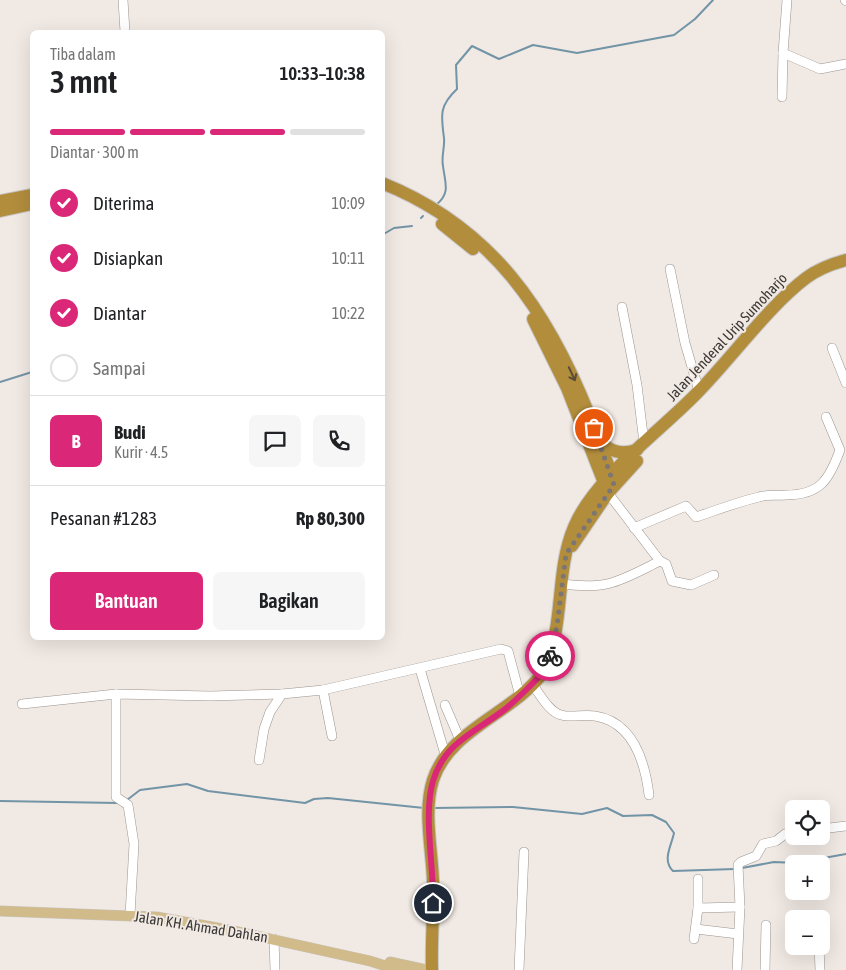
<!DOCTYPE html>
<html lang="id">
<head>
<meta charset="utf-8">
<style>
  body { margin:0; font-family:"Asap Condensed",sans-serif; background:#f6f6f6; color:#202124; height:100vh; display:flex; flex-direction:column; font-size:19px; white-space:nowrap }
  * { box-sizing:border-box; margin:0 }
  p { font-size:16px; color:#757577 }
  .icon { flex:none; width:28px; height:28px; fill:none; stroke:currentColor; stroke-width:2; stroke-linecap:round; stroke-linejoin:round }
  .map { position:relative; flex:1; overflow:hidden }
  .details { position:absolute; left:30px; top:30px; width:355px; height:610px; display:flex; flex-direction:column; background:#fff; border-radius:8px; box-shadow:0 5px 20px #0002 }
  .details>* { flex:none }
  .tools { position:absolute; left:785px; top:800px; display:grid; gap:10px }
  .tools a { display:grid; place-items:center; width:45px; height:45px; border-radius:8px; background:#fff; box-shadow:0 5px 20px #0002; font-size:25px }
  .pin { position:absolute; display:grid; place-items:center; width:42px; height:42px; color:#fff; margin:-21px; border:2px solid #fff; border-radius:50%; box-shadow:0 1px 5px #0007 }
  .courier { position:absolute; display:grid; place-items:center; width:50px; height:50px; margin:-25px; border:4px solid #db2777; border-radius:50%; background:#fff; color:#222; box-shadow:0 1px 6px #0007 }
  .head em { font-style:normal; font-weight:600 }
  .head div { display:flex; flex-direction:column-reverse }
  .head { display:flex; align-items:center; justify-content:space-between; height:85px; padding:0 20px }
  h1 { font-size:32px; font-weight:600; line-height:38px }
  .bar { display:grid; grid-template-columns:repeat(4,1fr); gap:8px 5px; align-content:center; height:60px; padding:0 20px }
  .bar i { height:6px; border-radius:4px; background:#e0e0e0 }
  .bar .selected { background:#db2777 }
  .bar p { grid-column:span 4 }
  .line { display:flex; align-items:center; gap:12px; padding:0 20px; border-top:1px solid #e0e0e0 }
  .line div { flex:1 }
  .round { display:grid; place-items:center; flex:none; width:52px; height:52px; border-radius:8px; background:#f6f6f6 }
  ol { padding:0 20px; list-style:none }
  li { display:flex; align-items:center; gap:15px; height:55px }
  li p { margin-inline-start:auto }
  li .icon { padding:5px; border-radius:50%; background:#db2777; color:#fff; stroke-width:4 }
  li:last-child { color:#757577 }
  li i { width:28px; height:28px; border:2px solid #e0e0e0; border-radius:50% }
  .primary-button { display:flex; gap:10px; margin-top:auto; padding:10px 20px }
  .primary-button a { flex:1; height:58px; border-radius:8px; background:#db2777; color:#fff; font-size:20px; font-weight:600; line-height:58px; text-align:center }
  .primary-button a+a { background:#f6f6f6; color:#202124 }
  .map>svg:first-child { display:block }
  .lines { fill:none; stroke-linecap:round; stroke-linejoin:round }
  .stream { stroke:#7294a7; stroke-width:2 }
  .minor-casing { stroke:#9b948f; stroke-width:10 }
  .major-casing { stroke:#c8c7c7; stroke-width:11 }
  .highway-casing { stroke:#c8c7c7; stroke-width:14 }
  .minor { stroke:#fff; stroke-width:9 }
  .major { stroke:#d1bb8a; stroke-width:10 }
  .highway { stroke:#b28d3c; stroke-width:12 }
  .oneway { stroke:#594d38 }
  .done { stroke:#7b7673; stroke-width:5; stroke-dasharray:0 9 }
  .route { stroke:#db2777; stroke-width:6 }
  .labels { text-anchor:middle; stroke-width:4; stroke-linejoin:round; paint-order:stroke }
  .street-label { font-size:15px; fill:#3b3836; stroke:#f1e9e3 }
</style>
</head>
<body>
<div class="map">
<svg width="846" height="970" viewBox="0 0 846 970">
  <rect width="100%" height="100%" fill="#f1e9e3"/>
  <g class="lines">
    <g class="stream">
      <path d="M436,205C451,193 445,183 443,166C441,157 445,147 444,138C441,115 439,106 457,89L456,65L472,46L499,59L533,45L577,53L674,35L695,19L713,0"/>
      <path d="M421,218L423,216"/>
      <path d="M382,235L394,228L412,226"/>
      <path d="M0,382L32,372"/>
      <path d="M127,800L140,790L187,784L208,791L289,801L305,803L314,799L328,798L424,808"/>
      <path d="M0,801L118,803"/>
      <path d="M434,808L513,807L582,814L607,808L623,816L652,815L666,822L674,833C671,847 662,860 673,871L735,869"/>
      <path d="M742,868L774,862L796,863L846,854"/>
    </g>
    <g class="minor-casing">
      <g id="minor">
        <path d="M123,0L125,32"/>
        <path d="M787,0L783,53L820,69L846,64"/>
        <path d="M845,0L846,1"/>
        <path d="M782,97L783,53"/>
        <path d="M670,269L685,343L699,391"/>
        <path d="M622,307L637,385L644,443"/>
        <path d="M832,348L846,383"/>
        <path d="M608,493L660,561L666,564L672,581L691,585L714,575"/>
        <path d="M634,528L686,506L696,517C717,510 738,502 759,497C768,494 777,496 786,495C820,495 829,480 840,450L826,417"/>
        <path d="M562,584C609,590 619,581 660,561"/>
        <path d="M420,669L445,754"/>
        <path d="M532,684C540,694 548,711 561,715C571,718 584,714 595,716C633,722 645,762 649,795"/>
        <path d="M116,694V797L128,805L134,844L130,915"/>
        <path d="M22,704L116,694L210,696L282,694"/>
        <path d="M445,705L460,740"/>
        <path d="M332,736L323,690L501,649L508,651L520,696"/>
        <path d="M259,760L264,729L270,712L282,694L323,690"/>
        <path d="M821,829L846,826"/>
        <path d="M698,908L740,907"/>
        <path d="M696,929L738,934"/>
        <path d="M274,939L275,970"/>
        <path d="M694,939L698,908V879"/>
        <path d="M819,946L820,970"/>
        <path d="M519,970L524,852"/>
        <path d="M737,970L740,907L738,865L741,862L756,856L763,844L776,841L785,834L794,832"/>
        <path d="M765,970L766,925"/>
      </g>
    </g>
    <g class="major-casing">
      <g id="major">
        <path d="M0,911L157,917L234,931L370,961L398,970"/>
        <path d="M390,962L427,970"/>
      </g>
    </g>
    <g class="highway-casing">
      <g id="highway">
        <path d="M382,183C492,227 548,311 590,417C598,440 608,462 615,485"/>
        <path d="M0,201L32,195"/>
        <path d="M0,211L32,204"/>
        <path d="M442,224L473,249"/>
        <path d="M533,319L567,388L608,493"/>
        <path d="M599,440C610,452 621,455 637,450"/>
        <path d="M572,546L608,493L637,461"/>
        <path d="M432,970C431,940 434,911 433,881C432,849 423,811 433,780C450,728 514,714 545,670C551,662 552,650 554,640C562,604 559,562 574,527C595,477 661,431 699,391C733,356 769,306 806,278C818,269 831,264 846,260"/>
      </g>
    </g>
    <use href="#minor" class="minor"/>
    <use href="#major" class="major"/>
    <use href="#highway" class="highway"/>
  </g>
  <defs><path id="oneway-shaft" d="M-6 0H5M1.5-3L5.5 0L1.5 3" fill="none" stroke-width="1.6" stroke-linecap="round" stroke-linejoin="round" transform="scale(1.25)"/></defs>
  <use class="oneway" href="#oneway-shaft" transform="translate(572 374) rotate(65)"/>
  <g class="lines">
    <path class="done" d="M550,656L557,626L566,554L614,485L594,428"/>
    <path class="route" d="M433,903C434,866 423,814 433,781C444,743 475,732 504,710C513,703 521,695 529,687C538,678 548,669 550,656"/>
  </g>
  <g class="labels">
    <g class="street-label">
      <text transform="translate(727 337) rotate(-47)" y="5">Jalan Jenderal Urip Sumoharjo</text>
      <text transform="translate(201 927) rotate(9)" y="5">Jalan KH. Ahmad Dahlan</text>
    </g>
  </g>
</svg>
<div class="tools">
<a><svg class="icon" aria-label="locate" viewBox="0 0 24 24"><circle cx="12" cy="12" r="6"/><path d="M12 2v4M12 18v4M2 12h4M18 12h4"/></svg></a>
<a>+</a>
<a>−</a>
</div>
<div class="pin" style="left:594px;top:428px;background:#ea580c"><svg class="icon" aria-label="bag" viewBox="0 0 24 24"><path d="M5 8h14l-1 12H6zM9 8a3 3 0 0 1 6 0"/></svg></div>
<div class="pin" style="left:433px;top:903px;background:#1f2937"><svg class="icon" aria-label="home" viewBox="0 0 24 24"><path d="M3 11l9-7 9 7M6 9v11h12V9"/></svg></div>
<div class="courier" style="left:550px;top:656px"><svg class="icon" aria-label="bike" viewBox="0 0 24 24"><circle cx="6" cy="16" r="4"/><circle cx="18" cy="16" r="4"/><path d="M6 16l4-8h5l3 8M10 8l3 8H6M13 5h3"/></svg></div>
<section class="details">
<div class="head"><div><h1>3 mnt</h1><p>Tiba dalam</p></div><em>10:33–10:38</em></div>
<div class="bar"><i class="selected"></i><i class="selected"></i><i class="selected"></i><i></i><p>Diantar · 300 m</p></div>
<ol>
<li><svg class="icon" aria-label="check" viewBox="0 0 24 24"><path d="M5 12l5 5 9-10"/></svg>Diterima<p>10:09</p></li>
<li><svg class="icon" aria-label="check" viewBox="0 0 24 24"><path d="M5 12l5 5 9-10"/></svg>Disiapkan<p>10:11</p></li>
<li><svg class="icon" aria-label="check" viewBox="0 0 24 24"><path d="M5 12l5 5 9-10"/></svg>Diantar<p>10:22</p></li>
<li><i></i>Sampai</li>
</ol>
<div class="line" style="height:90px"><b class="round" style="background:#db2777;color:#fff">B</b><div><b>Budi</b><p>Kurir · 4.5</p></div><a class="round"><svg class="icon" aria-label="chat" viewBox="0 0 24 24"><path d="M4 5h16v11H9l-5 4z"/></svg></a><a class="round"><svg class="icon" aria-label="phone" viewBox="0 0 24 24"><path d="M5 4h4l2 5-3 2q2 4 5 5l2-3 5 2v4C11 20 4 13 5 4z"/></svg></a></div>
<div class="line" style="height:65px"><div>Pesanan #1283</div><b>Rp 80,300</b></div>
<div class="primary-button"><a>Bantuan</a><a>Bagikan</a></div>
</section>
</div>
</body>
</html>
